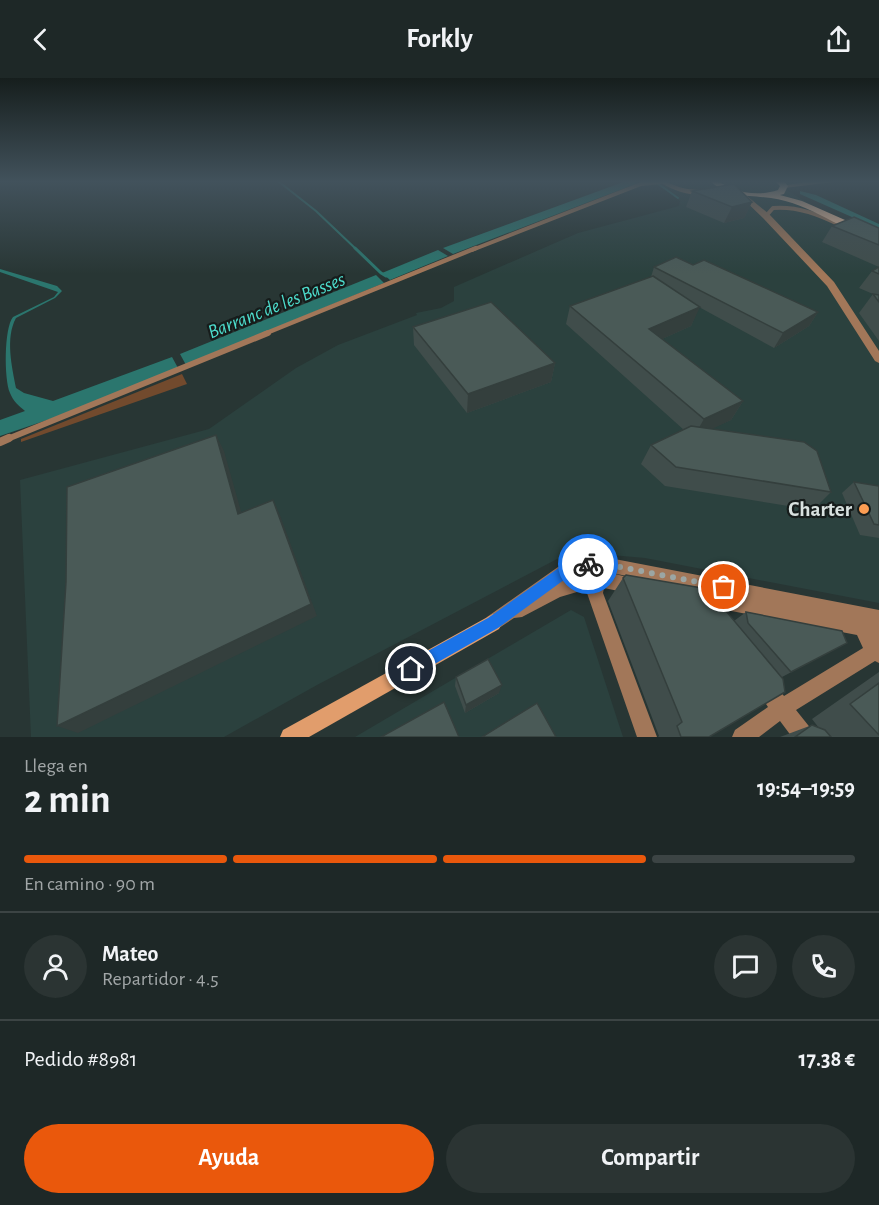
<!DOCTYPE html>
<html lang="es">
<head>
<meta charset="utf-8">
<style>
  body { margin:0; font-family:"Alegreya Sans",sans-serif; background:#2b3433; color:#f1f3f6; height:100vh; display:flex; flex-direction:column; font-size:22px; white-space:nowrap }
  * { box-sizing:border-box; margin:0 }
  p { font-size:20px; color:#a1a6a7 }
  .icon { flex:none; width:33px; height:33px; fill:none; stroke:currentColor; stroke-width:2; stroke-linecap:round; stroke-linejoin:round }
  .map { position:relative; height:659px; overflow:hidden }
  .details { display:flex; flex-direction:column; background:#1e2827; flex:1 }
  .details>* { flex:none }
  .pin { position:absolute; display:grid; place-items:center; width:51px; height:51px; color:#fff; margin:-26px; border:3px solid #fff; border-radius:50%; box-shadow:0 2px 6px #0007 }
  .courier { position:absolute; display:grid; place-items:center; width:60px; height:60px; margin:-30px; border:4px solid #1a73e8; border-radius:50%; background:#fff; color:#222; box-shadow:0 2px 8px #0007 }
  .head em { font-style:normal; font-weight:700 }
  .head div { display:flex; flex-direction:column-reverse }
  .head { display:flex; align-items:center; justify-content:space-between; height:102px; padding:0 24px }
  h1 { font-size:39px; font-weight:700; line-height:45px }
  .bar { display:grid; grid-template-columns:repeat(4,1fr); gap:9px 6px; align-content:center; height:72px; padding:0 24px }
  .bar i { height:8px; border-radius:4px; background:#3c4444 }
  .bar .selected { background:#ea580c }
  .bar p { grid-column:span 4 }
  .line { display:flex; align-items:center; gap:15px; padding:0 24px; border-top:2px solid #3c4444 }
  .line div { flex:1 }
  .round { display:grid; place-items:center; flex:none; width:63px; height:63px; border-radius:32px; background:#2b3433 }
  .action { display:flex; gap:12px; margin-top:auto; padding:12px 24px }
  .action a { flex:1; height:69px; border-radius:36px; background:#ea580c; color:#fff; font-size:24px; font-weight:700; line-height:69px; text-align:center }
  .action a+a { background:#2b3433; color:#f1f3f6 }
  header { display:flex; justify-content:space-between; align-items:center; height:78px; padding:0 24px; background:#1e2827; font-size:27px; font-weight:700 }
  .map>svg:first-child { display:block }
  .built { fill:#2b413e }
  .green { fill:#724a2d }
  .water { fill:#2b766e }
  .lines { fill:none; stroke-linecap:round; stroke-linejoin:round }
  .stream-far1 { stroke:#2b766e; stroke-width:2 }
  .stream { stroke:#2b766e; stroke-width:3 }
  .lane-far3 { stroke:#a27759; stroke-width:4 }
  .lane-far2 { stroke:#a27759; stroke-width:4.5 }
  .lane-far1 { stroke:#a27759; stroke-width:6 }
  .lane { stroke:#a27759; stroke-width:8 }
  .street { fill:#a27759; fill-rule:evenodd }
  .secondary { fill:#e19d6c; fill-rule:evenodd }
  .primary { fill:#fac5a0; fill-rule:evenodd }
  .wall { fill:#404d4b }
  .shaded-wall { fill:#343f3d }
  .building { fill:#4a5a57; stroke:#343f3d; stroke-width:1.5 }
  .route { fill:#1a73e8 }
  .done { stroke:#9ba6a4; stroke-width:6; stroke-dasharray:0 10.8 }
  .poi-dot { fill:#fc9d53; stroke:#161c1b; stroke-width:2 }
  .labels { text-anchor:middle; stroke-width:4.5; stroke-linejoin:round; paint-order:stroke }
  .water-label { font-size:20px; font-style:italic; fill:#4ddccc; stroke:#161c1b }
  .near-poi-label { font-size:21px; font-weight:bold; fill:#d9e2e0; stroke:#161c1b; text-anchor:end }
</style>
</head>
<body>
<header><svg class="icon" aria-label="back" viewBox="0 0 24 24"><path d="M15 5l-7 7 7 7"/></svg>Forkly<svg class="icon" aria-label="share" viewBox="0 0 24 24"><path d="M12 15V3M7 8l5-5 5 5M5 13v7h14v-7"/></svg></header>
<div class="map">
<svg width="879" height="659" viewBox="0 0 879 659">
  <rect width="100%" height="100%" fill="#283634"/>
  <g class="built">
    <path d="M654,103H839L808,106L786,109L785,111L827,137L879,161V525L645,480L577,474L559,480L317,607L224,659H31L20,402L209,351L296,290L338,267L417,237L416,235L441,230L454,223V209L578,155L679,128L680,123Z"/>
    <path d="M571,532L584,539L623,659H355Z"/>
  </g>
  <path class="green" d="M182,296L187,306L21,364V361Z"/>
  <g class="water">
    <path d="M626,103L638,105L453,176L443,170Z"/>
    <path d="M800,113L816,117L879,146V151L800,116Z"/>
    <path d="M438,172L448,178L390,202L382,195Z"/>
    <path d="M0,191L57,208L62,213L55,220L16,240C5,260 12,289 16,310L24,315L53,323L172,279L178,290L56,339L0,358V342L25,333C19,328 13,323 10,315C4,301 4,250 13,239L54,219L58,214L0,194Z"/>
    <path d="M376,197L384,205L186,287L180,276Z"/>
  </g>
  <g class="lines">
    <g class="stream-far1">
      <path d="M278,103L316,133L357,172"/>
      <path d="M657,105L678,120"/>
    </g>
    <path class="stream" d="M355,170L381,195L386,198L391,197"/>
    <g class="lane-far3">
      <path d="M766,138L773,130C798,128 820,137 842,148"/>
      <path d="M472,172L641,106L661,104"/>
    </g>
    <path class="lane-far2" d="M264,256L476,170"/>
    <path class="lane-far1" d="M5,362L268,255"/>
    <path class="lane" d="M0,364L9,360"/>
    <g class="street">
      <path d="M658,103C668,103 674,108 683,110C691,113 701,110 708,114C693,121 672,112 658,103Z"/>
      <path d="M812,103H842L784,110L781,108Z"/>
      <path d="M738,114H742L769,136L834,204L879,273V285L875,283L827,208L763,140L738,116Z"/>
      <path d="M599,478L879,532V585L875,583L796,632L812,652L815,659H792L780,643L759,659H732L735,652L768,629L755,609L757,602L764,600L771,602L784,618L863,570L857,557L700,527L694,525L692,519L696,512L607,494L639,502L641,508L639,514L633,516L604,510L603,515L657,659H637L587,515V511L560,519L522,539L514,540L493,554L487,551L484,545L487,539L558,489Z"/>
    </g>
    <path class="secondary" d="M493,536L499,539L502,545L499,551L309,659H280L283,652Z"/>
    <path class="primary" d="M710,103C720,103 724,107 733,111C747,116 763,117 778,112L780,108L775,103H784L788,108L784,116L780,117L802,123L879,157V164C842,153 810,125 771,120C749,117 729,120 710,103Z"/>
  </g>
  <g class="wall">
    <path d="M692,113L752,124L744,140L724,145L686,129Z"/>
    <path d="M832,148L879,150V189L822,164Z"/>
    <path d="M693,187L818,234L809,248L774,270L699,229L691,248L662,261L743,323L731,342L710,351L831,414L813,432L665,408L641,386L651,367L684,352L566,246L570,228L651,199L654,189Z"/>
    <path d="M879,189V263L859,235L873,216L859,210L872,193Z"/>
    <path d="M413,249L555,285L551,304L467,335L414,267Z"/>
    <path d="M854,404L879,408V460L860,457L842,415Z"/>
    <path d="M623,500L734,543L746,534L847,565L782,599L709,659H658L659,658L608,523Z"/>
    <path d="M879,594V659H780L812,647L819,650L812,641Z"/>
    <path d="M456,599L499,615L465,635L455,608Z"/>
  </g>
  <g class="shaded-wall">
    <path d="M752,124L744,140L724,145L732,129Z"/>
    <path d="M700,229L691,248L642,270L649,251Z"/>
    <path d="M818,234L809,248L774,270L783,255Z"/>
    <path d="M555,285L551,304L467,335L468,316Z"/>
    <path d="M743,323L731,342L693,360L704,341Z"/>
    <path d="M216,357L224,373L246,451L238,436Z"/>
    <path d="M273,422L280,437L317,538L78,655L57,648Z"/>
    <path d="M502,607L499,615L465,635L466,627Z"/>
  </g>
  <g class="building">
    <path d="M734,106L752,124L732,129L692,113Z"/>
    <path d="M854,139L879,150V167L832,148Z"/>
    <path d="M676,179L693,187L704,182L818,234L783,255L654,189Z"/>
    <path d="M879,189V196L872,193Z"/>
    <path d="M653,198L700,229L649,251L743,323L704,341L570,228Z"/>
    <path d="M873,216L879,217V224Z"/>
    <path d="M491,224L555,285L468,316L413,249Z"/>
    <path d="M691,348L804,364L817,373L831,414L676,389L651,367Z"/>
    <path d="M216,357L238,436L273,422L311,526L57,648L66,504L67,409Z"/>
    <path d="M854,404L879,408V447L874,446Z"/>
    <path d="M626,497L702,510L710,514L783,601L785,614L709,659H681L677,648L682,644L623,500Z"/>
    <path d="M746,534L842,553L847,565L791,594L748,545Z"/>
    <path d="M488,581L502,607L466,627L456,599Z"/>
    <path d="M879,605V657L850,626Z"/>
    <path d="M444,624L459,659H381Z"/>
    <path d="M537,625L556,659H482Z"/>
    <path d="M812,647L825,652L831,659H795Z"/>
  </g>
  <linearGradient id="sky" x2="0" y2="1"><stop stop-color="#161e1d"/><stop offset="0.53" stop-color="#42525c"/><stop offset="1" stop-color="#42525c" stop-opacity="0"/></linearGradient>
  <rect width="879" height="196" fill="url(#sky)"/>
  <path class="route" d="M588,480L593,482L595,486L593,491L568,499L498,550L417,596L411,598L406,596L404,591L406,585L488,540L560,489Z"/>
  <g class="lines">
    <path class="done" d="M588,486L599,485L724,509"/>
  </g>
  <circle class="poi-dot" cx="864" cy="431" r="6"/>
  <g class="labels">
    <g class="water-label">
      <text transform="translate(276 227) rotate(-22)" y="7">Barranc de les Basses</text>
    </g>
    <g class="near-poi-label">
      <text x="852" y="438">Charter</text>
    </g>
  </g>
</svg>
<div class="pin" style="left:724px;top:509px;background:#ea580c"><svg class="icon" aria-label="bag" viewBox="0 0 24 24"><path d="M5 8h14l-1 12H6zM9 8a3 3 0 0 1 6 0"/></svg></div>
<div class="pin" style="left:411px;top:591px;background:#1f2937"><svg class="icon" aria-label="home" viewBox="0 0 24 24"><path d="M3 11l9-7 9 7M6 9v11h12V9"/></svg></div>
<div class="courier" style="left:588px;top:486px"><svg class="icon" aria-label="bike" viewBox="0 0 24 24"><circle cx="6" cy="16" r="4"/><circle cx="18" cy="16" r="4"/><path d="M6 16l4-8h5l3 8M10 8l3 8H6M13 5h3"/></svg></div>
</div>
<section class="details">
<div class="head"><div><h1>2 min</h1><p>Llega en</p></div><em>19:54–19:59</em></div>
<div class="bar"><i class="selected"></i><i class="selected"></i><i class="selected"></i><i></i><p>En camino · 90 m</p></div>
<div class="line" style="height:108px"><a class="round"><svg class="icon" aria-label="person" viewBox="0 0 24 24"><circle cx="12" cy="8" r="4"/><path d="M4 21q1-7 8-7t8 7"/></svg></a><div><b>Mateo</b><p>Repartidor · 4.5</p></div><a class="round"><svg class="icon" aria-label="chat" viewBox="0 0 24 24"><path d="M4 5h16v11H9l-5 4z"/></svg></a><a class="round"><svg class="icon" aria-label="phone" viewBox="0 0 24 24"><path d="M5 4h4l2 5-3 2q2 4 5 5l2-3 5 2v4C11 20 4 13 5 4z"/></svg></a></div>
<div class="line" style="height:78px"><div>Pedido #8981</div><b>17.38 €</b></div>
<div class="action"><a>Ayuda</a><a>Compartir</a></div>
</section>
</body>
</html>
